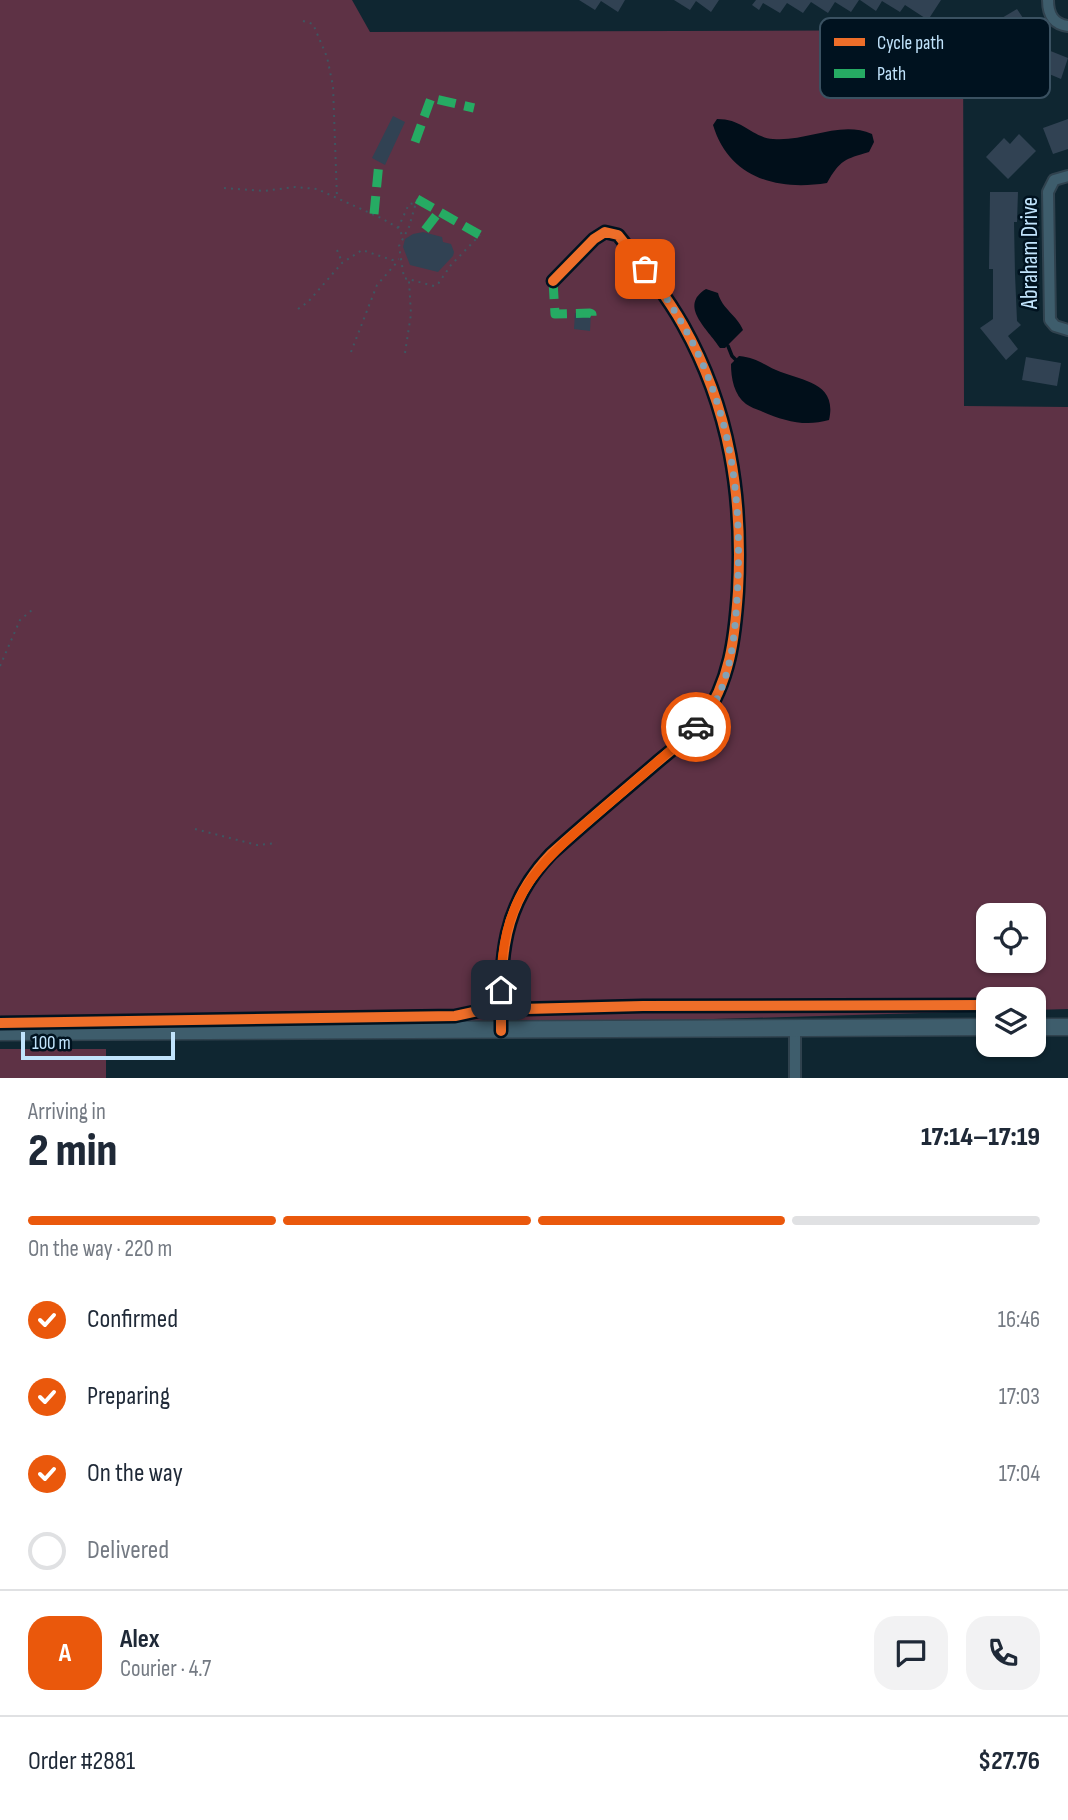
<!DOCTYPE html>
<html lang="en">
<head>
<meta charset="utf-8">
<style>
  body { margin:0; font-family:"Sofia Sans Condensed",sans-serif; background:#f2f2f3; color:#1f2937; height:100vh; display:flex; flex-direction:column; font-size:26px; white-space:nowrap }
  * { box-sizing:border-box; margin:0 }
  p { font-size:23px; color:#747a83 }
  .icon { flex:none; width:38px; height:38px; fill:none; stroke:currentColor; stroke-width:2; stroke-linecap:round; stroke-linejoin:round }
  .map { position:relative; height:1078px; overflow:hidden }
  .side { display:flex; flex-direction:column; background:#fff; flex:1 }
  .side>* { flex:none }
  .buttons { position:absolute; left:976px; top:903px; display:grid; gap:14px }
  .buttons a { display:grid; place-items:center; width:70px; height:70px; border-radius:14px; background:#fff; box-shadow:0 2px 5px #0004; font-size:35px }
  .scale { position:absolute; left:21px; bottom:18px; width:154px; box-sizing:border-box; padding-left:7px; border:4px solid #c1e4fc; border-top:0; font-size:19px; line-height:24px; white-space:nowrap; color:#c1e4fc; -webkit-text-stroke:5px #00121f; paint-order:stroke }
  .pin { position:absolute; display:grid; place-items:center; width:60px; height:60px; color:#fff; margin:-30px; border-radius:14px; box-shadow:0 4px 10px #0006 }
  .courier { position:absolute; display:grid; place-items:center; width:70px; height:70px; margin:-35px; border:5px solid #ea580c; border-radius:50%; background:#fff; color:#222; box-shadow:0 2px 9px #0007 }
  .headline em { font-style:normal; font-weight:800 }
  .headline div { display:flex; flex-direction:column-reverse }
  .headline { display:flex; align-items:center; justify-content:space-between; height:119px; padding:0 28px }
  h1 { font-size:46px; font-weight:800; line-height:52px }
  .bar { display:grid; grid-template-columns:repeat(4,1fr); gap:10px 7px; align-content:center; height:84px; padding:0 28px }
  .bar i { height:9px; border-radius:5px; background:#e0e1e3 }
  .bar .on { background:#ea580c }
  .bar p { grid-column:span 4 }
  .line { display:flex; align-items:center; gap:18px; padding:0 28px; border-top:2px solid #e0e1e3 }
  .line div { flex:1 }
  .round { display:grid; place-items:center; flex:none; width:74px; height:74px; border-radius:21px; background:#f2f2f3 }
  ol { padding:0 28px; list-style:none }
  li { display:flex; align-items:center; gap:21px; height:77px }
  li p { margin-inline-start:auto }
  li .icon { padding:7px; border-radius:50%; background:#ea580c; color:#fff; stroke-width:4 }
  li:last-child { color:#747a83 }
  li i { width:38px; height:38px; border:4px solid #e0e1e3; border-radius:50% }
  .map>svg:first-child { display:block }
  .green { fill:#5e3245; fill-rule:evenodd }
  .water { fill:#010f1a }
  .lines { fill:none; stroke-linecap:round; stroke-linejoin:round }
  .stream { stroke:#010f1a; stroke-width:3.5 }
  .building { fill:#314253 }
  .street-casing { stroke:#30424e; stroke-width:14 }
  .secondary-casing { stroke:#30424e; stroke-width:19 }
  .path { stroke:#3e5661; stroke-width:2; stroke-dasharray:2 5; stroke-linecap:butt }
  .street { stroke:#3e5d6c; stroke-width:10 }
  .secondary { stroke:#3e5d6c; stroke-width:16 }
  .quiet { stroke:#26ab63; stroke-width:9; stroke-dasharray:18 9; stroke-linecap:butt }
  .cycleway-casing { stroke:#00121f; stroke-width:15 }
  .cycleway { stroke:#ee6e29; stroke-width:10 }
  .done { stroke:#83a2b5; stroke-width:7; stroke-dasharray:0 12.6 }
  .route { stroke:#ea580c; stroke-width:9 }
  .labels { text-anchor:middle; stroke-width:5; stroke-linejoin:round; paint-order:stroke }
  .street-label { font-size:23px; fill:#c1e4fc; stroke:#00121f }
  .key { fill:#00121f; stroke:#3a5161; stroke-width:2 }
  .key-label { font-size:19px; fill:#c1e4fc }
</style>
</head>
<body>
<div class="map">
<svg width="1068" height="1078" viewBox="0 0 1068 1078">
  <rect width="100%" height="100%" fill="#0f2631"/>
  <g class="green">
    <path d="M0,0H352L370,32L963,30L964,406L1068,407V1009L1034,1010V999H989V1011L613,1022L0,1023ZM989,915H1034V961H989Z"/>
    <rect x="0" y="1049" width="106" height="29"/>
  </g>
  <g class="water">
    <path d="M717,119C744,119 751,137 773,139C807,142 840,120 872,134L874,142L869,152C845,159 840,160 827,183C777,191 729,178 713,125Z"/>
    <path d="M706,289L718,293C722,309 737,315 743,330L725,348H720C708,329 678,306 706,289Z"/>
    <path d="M739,356C756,358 761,363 776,370C800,381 838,381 829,420C805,427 784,421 761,411C756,409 750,407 746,404C734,395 731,378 731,364Z"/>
  </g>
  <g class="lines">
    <path class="stream" d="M728,346L732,356L736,360"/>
  </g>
  <g class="building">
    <path d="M579,0H625L618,12L601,1L595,10Z"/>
    <path d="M674,0H719L711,12L696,1L690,10Z"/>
    <path d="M756,0H859L851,12L835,2L828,13L811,2L803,13L787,3L780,13L763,3L759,10L752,5Z"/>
    <path d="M860,0H941L928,20L905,5L900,12L882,1L876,11Z"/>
    <path d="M1017,9L1027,24L1019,29L1027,42L1003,57L985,28Z"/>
    <path d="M1038,46L1068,58L1061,79L1030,66Z"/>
    <path d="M393,116L405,122L385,165L372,158Z"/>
    <path d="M1068,119V149L1053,154L1043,128Z"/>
    <path d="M1019,134L1036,151L1008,179L986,157L1004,138L1010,144Z"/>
    <path d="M990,192H1018L1017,222H1014L1015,274L1017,321L1021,325L1008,336L1018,349L1006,360L980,328L993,319V269H989Z"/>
    <path d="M423,232L442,237L443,242L451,244L454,252L453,256L438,272L410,265L403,247L405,239L413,234Z"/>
    <path d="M575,313L591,314L590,331L574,329Z"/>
    <path d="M1026,357L1061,363L1057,386L1022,380Z"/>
  </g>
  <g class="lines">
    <g class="street-casing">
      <g id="street">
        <path d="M1048,0C1048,14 1053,24 1068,26"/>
        <path d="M1068,176L1054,180L1048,192L1050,320L1055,326L1068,330"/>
        <path d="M501,1031C501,961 499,908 551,854C585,823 620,794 655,764C670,751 690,737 702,721C730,682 735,637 738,591C743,496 730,409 683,325C665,293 641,264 618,235L605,232L594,239L553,281"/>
        <path d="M795,1078V1029"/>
      </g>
    </g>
    <g class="secondary-casing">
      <g id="secondary">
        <path d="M1034,1027H1068"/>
        <path d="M0,1032L989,1027"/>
      </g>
    </g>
    <g class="path">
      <path d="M303,21L313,24L327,57L333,86L337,198"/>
      <path d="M224,188L264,191L295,187L317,189L381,218L400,229L402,236"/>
      <path d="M417,199L409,227L399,246L404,278L434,286L438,284L451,265L480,235"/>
      <path d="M398,228L409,204L415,203"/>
      <path d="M337,250L342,262"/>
      <path d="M298,309L308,302L342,263L362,250L392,260L399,259"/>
      <path d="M351,352L377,285L399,260"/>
      <path d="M405,353L411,314L409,281"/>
      <path d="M0,666L20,620L32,610"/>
      <path d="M195,829L257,845L277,843"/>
    </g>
    <use href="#street" class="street"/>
    <use href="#secondary" class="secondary"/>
    <g class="quiet">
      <path d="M415,142L431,98L474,108"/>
      <path d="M417,199L480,235"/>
      <path d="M374,214L379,162"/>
      <path d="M425,230L438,213"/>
      <path d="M553,281L555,314L590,313L592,314V322"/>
    </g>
    <g class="cycleway-casing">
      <g id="cycleway">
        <path d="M0,1023L455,1016L483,1010L643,1006L989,1005"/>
        <path d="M501,1031C501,961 499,908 551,854C585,823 620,794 655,764C670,751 690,737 702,721C730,682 735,637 738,591C743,496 730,409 683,325C665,293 641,264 618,235L605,232L594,239L553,281"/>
      </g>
    </g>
    <use href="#cycleway" class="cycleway"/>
  </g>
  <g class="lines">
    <path class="done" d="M645,269C728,374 746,483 736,614C733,652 726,700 696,727"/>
    <path class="route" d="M501,990C500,899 535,867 599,812C632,784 665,756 696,727"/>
  </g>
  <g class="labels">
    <g class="street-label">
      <text transform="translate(1029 253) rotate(-90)" y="8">Abraham Drive</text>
    </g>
  </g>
  <rect x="820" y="18" width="230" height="80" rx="10" class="key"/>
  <rect x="834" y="38" width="31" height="8" fill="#ee6e29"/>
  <rect x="834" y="69" width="31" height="9" fill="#26ab63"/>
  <g class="key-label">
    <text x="877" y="49">Cycle path</text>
    <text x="877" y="80">Path</text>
  </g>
</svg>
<div class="buttons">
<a><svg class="icon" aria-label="locate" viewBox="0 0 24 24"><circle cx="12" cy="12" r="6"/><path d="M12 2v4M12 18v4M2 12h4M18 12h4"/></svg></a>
<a><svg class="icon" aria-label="layers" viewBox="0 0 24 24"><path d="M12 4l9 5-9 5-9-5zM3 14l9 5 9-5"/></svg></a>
</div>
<div class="scale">100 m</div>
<div class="pin" style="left:645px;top:269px;background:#ea580c"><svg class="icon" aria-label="bag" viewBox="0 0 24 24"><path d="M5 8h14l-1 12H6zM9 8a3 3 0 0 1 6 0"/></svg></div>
<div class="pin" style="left:501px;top:990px;background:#1f2937"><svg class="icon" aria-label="home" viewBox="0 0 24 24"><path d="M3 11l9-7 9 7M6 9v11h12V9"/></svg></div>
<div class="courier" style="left:696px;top:727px"><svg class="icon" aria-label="car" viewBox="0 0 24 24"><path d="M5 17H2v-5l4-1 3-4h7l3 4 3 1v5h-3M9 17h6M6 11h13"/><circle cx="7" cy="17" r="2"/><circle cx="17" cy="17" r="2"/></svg></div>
</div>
<section class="side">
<div class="headline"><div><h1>2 min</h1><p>Arriving in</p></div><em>17:14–17:19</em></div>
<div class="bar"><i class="on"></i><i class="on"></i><i class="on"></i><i></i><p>On the way · 220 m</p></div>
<ol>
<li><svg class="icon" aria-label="check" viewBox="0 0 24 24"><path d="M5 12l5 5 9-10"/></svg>Confirmed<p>16:46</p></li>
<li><svg class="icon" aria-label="check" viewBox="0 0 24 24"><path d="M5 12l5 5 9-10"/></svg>Preparing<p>17:03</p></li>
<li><svg class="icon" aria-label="check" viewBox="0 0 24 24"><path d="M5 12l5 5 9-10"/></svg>On the way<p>17:04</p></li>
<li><i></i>Delivered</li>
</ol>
<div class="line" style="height:126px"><b class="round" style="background:#ea580c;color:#fff">A</b><div><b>Alex</b><p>Courier · 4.7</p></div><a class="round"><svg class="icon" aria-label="chat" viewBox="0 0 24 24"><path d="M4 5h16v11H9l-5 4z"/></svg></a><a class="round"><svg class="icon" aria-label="phone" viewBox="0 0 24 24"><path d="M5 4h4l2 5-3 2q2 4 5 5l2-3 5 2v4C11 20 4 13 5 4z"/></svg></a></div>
<div class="line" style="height:91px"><div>Order #2881</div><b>$27.76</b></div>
</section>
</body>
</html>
